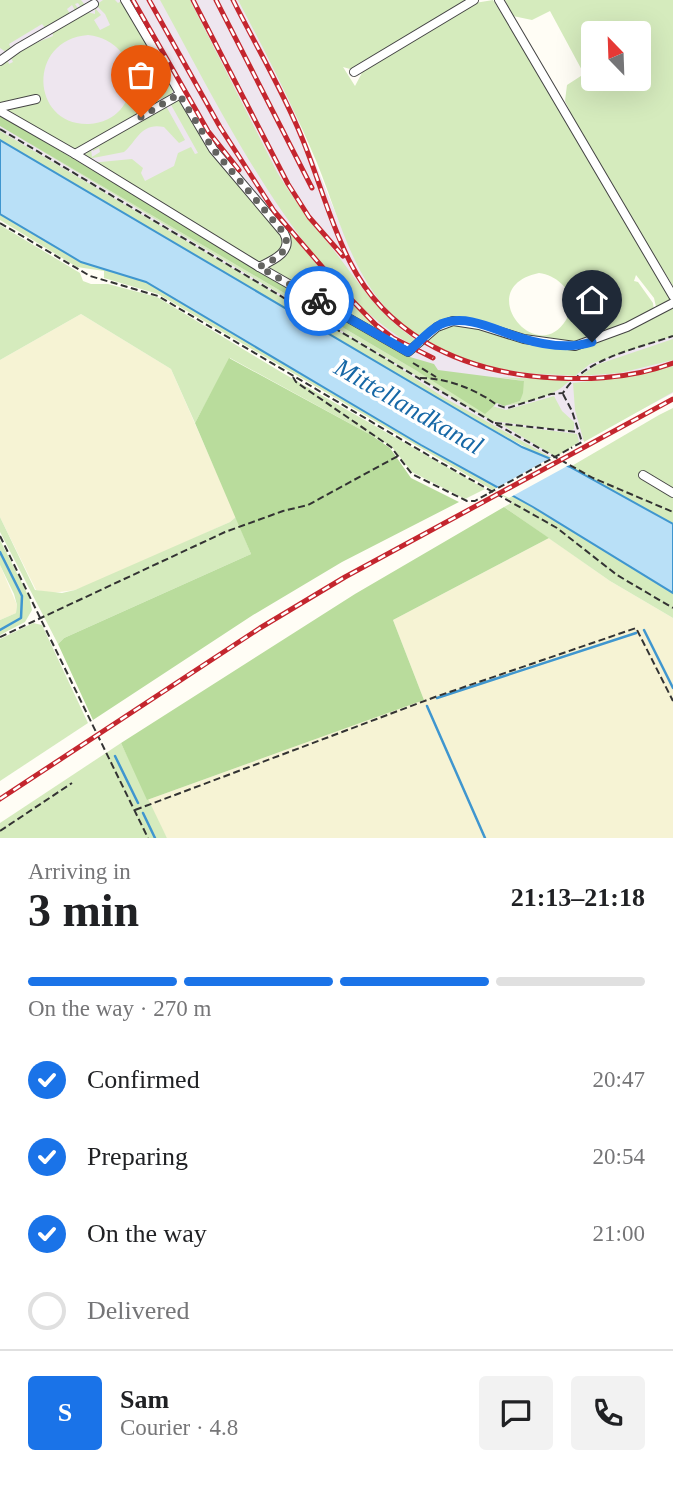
<!DOCTYPE html>
<html lang="en">
<head>
<meta charset="utf-8">
<style>
  body { margin:0; font-family:Georgia,serif; background:#f2f2f2; color:#202124; height:100vh; display:flex; flex-direction:column; font-size:26px; white-space:nowrap }
  * { box-sizing:border-box; margin:0 }
  p { font-size:23px; color:#757577 }
  .icon { flex:none; width:38px; height:38px; fill:none; stroke:currentColor; stroke-width:2; stroke-linecap:round; stroke-linejoin:round }
  .map { position:relative; height:838px; overflow:hidden }
  .drawer { display:flex; flex-direction:column; background:#fff; flex:1 }
  .drawer>* { flex:none }
  .needle { width:46px; rotate:337deg }
  .fabs { position:absolute; left:581px; top:21px; display:grid; gap:14px }
  .fabs a { display:grid; place-items:center; width:70px; height:70px; border-radius:7px; background:#fff; box-shadow:0 7px 28px #0002; font-size:35px }
  .pin { position:absolute; display:grid; place-items:center; width:60px; height:60px; color:#fff; margin:-72px -30px; border-radius:50% 50% 50% 0; rotate:-45deg; box-shadow:0 0 7px #0007 }
  .pin .icon { rotate:45deg }
  .courier { position:absolute; display:grid; place-items:center; width:70px; height:70px; margin:-35px; border:5px solid #1a73e8; border-radius:50%; background:#fff; color:#222; box-shadow:0 2px 9px #0007 }
  .headline em { font-style:normal; font-weight:600 }
  .headline div { display:flex; flex-direction:column-reverse }
  .headline { display:flex; align-items:center; justify-content:space-between; height:119px; padding:0 28px }
  h1 { font-size:46px; font-weight:600; line-height:52px }
  .bar { display:grid; grid-template-columns:repeat(4,1fr); gap:10px 7px; align-content:center; height:84px; padding:0 28px }
  .bar i { height:9px; border-radius:5px; background:#e0e0e0 }
  .bar .active { background:#1a73e8 }
  .bar p { grid-column:span 4 }
  .line { display:flex; align-items:center; gap:18px; padding:0 28px; border-top:2px solid #e0e0e0 }
  .line div { flex:1 }
  .round { display:grid; place-items:center; flex:none; width:74px; height:74px; border-radius:7px; background:#f2f2f2 }
  ol { padding:0 28px; list-style:none }
  li { display:flex; align-items:center; gap:21px; height:77px }
  li p { margin-inline-start:auto }
  li .icon { padding:7px; border-radius:50%; background:#1a73e8; color:#fff; stroke-width:4 }
  li:last-child { color:#757577 }
  li i { width:38px; height:38px; border:4px solid #e0e0e0; border-radius:50% }
  .map>svg:first-child { display:block }
  .industrial { fill:#eee6ef }
  .farmland { fill:#f6f3d4 }
  .green { fill:#d5ebbd; fill-rule:evenodd }
  .forest { fill:#b9dc9c }
  .water { fill:#b9e0f7; stroke:#3f96cf; stroke-width:2 }
  .pier { fill:#fffdf5 }
  .lines { fill:none; stroke-linecap:round; stroke-linejoin:round }
  .stream { stroke:#3f96cf; stroke-width:2.5 }
  .minor-casing { stroke:#444; stroke-width:10 }
  .path { stroke:#333; stroke-width:2; stroke-dasharray:7 3.5; stroke-linecap:butt }
  .minor { stroke:#fff; stroke-width:8 }
  .rail-casing { stroke:#c4262e; stroke-width:5 }
  .rail { stroke:#fff; stroke-width:2.5; stroke-dasharray:8; stroke-linecap:butt }
  .path-bridge { stroke:#333; stroke-width:2; stroke-dasharray:7 3.5; stroke-linecap:butt }
  .done { stroke:#646461; stroke-width:7; stroke-dasharray:0 12.6 }
  .route { stroke:#1a73e8; stroke-width:9 }
  .labels { text-anchor:middle; stroke-width:7; stroke-linejoin:round; paint-order:stroke }
  .water-label { font-size:26px; font-style:italic; fill:#1768a6; stroke:#fff }
</style>
</head>
<body>
<div class="map">
<svg width="673" height="838" viewBox="0 0 673 838">
  <rect width="100%" height="100%" fill="#fffdf5"/>
  <path class="industrial" d="M0,0H252L299,123L342,229L454,351L673,322V393L548,459L409,383L0,140Z"/>
  <g class="farmland">
    <path d="M81,314L171,369L236,517L230,522L100,581L75,590L52,593L36,590L0,517V360Z"/>
    <path d="M549,538L610,581L673,618V838H167L147,800L424,700L393,620Z"/>
    <path d="M0,565L17,605L16,613L0,620Z"/>
  </g>
  <g class="green">
    <path d="M0,0H81L85,5L82,9L78,3L75,4L79,10L76,12L72,5L67,9L70,14L47,30L42,24L9,44L12,50L6,52L0,48Z"/>
    <path d="M103,0H115L118,3L123,0L172,85L173,91L170,97L160,99L156,91L151,93L155,100L158,99L161,103L74,150L0,108V66L8,61L9,64L13,62L11,58L7,60L28,46L53,36L52,31L87,12L95,14V8L101,15L94,20L100,30L110,25L105,14L96,5ZM88,35C145,41 145,121 89,124C31,126 26,40 88,35Z"/>
    <path d="M160,0H190L277,172C294,201 315,225 335,252C364,289 376,312 416,340L412,345C302,281 221,110 160,0Z"/>
    <path d="M238,0H469L358,67L350,69L343,67L355,86L364,69L475,3L493,0L528,55L672,300L657,311L654,298L636,275L634,281L638,282L653,303L654,311C629,323 596,343 567,344C540,345 487,327 460,320L421,338C355,294 345,232 317,163C294,108 266,53 238,0ZM539,273C561,276 580,297 566,320C536,369 471,287 539,273Z"/>
    <path d="M505,0H673V286L567,114L570,111L565,101L567,85L584,74L550,11L532,20L513,16ZM593,33H639V79H593Z"/>
    <path d="M175,101H181L206,140L208,149C237,175 266,206 292,235C326,275 361,319 408,348L270,276L0,115L90,163L132,159L143,168L141,173L145,181L174,166L178,153L191,147L195,154L198,153L170,103Z"/>
    <path d="M166,106L185,140L179,143L164,127C141,122 137,141 124,152L88,159L83,156L91,149L92,157L100,152L99,148L93,151L92,148Z"/>
    <path d="M0,126L417,371L492,406L506,410L554,396L562,411L574,422V429L570,431L492,421Z"/>
    <path d="M0,131L386,359L443,397L554,459H548L475,420L378,365L0,140Z"/>
    <path d="M0,214L81,262L146,282L421,445L533,507L673,593V618L610,581L504,507L513,502L158,294L104,278V271L77,267L0,220Z"/>
    <path d="M0,225L80,273L83,281L91,284H108L157,297L281,372L485,489L465,499L412,472L391,446L230,358L195,423L171,369L81,314L0,360Z"/>
    <path d="M673,305V336L590,364L575,376C558,374 542,375 525,373C491,368 454,358 425,340L437,329L456,323L567,347Z"/>
    <path d="M673,339V360L620,373L580,376L596,365Z"/>
    <path d="M673,366V392L584,442L575,410L573,383L634,376Z"/>
    <path d="M498,377L567,380L570,381C565,384 561,389 556,391C545,398 508,409 497,404L504,406L520,401L524,381Z"/>
    <path d="M673,408V524L570,467L659,415Z"/>
    <path d="M501,424L577,434L579,442L556,457Z"/>
    <path d="M0,517L35,590L62,593L75,590L230,522L236,517L251,554L64,638L58,644L0,532Z"/>
    <path d="M0,540L29,597L32,610L25,622L0,635V620L16,613L17,605L14,594L0,565Z"/>
    <path d="M33,623L42,625L88,723L0,781V639Z"/>
    <path d="M121,743L167,838H0V823Z"/>
  </g>
  <g class="forest">
    <path d="M0,115L270,276L410,357L434,364L438,370L524,381L523,393L520,401L504,406L497,403L485,414L417,371L0,126Z"/>
    <path d="M229,358L371,435L390,448L411,478L459,502L342,562L253,615L93,720L58,644L64,638L251,554L195,423Z"/>
    <path d="M504,507L549,538L393,620L424,700L147,800L121,743L355,594Z"/>
  </g>
  <path class="water" d="M0,140L475,420L522,447L570,467L673,524V593L533,507L421,445L146,282L81,262L0,214Z"/>
  <path class="pier" d="M552,457L571,464L509,498L493,490Z"/>
  <g class="lines">
    <g class="stream">
      <path d="M0,552L22,596L21,618L0,630"/>
      <path d="M644,630L673,688"/>
      <path d="M437,698L636,633"/>
      <path d="M427,706L485,838"/>
      <path d="M115,756L138,803"/>
      <path d="M143,813L155,838"/>
    </g>
    <g class="minor-casing">
      <g id="minor">
        <path d="M125,0L213,149L284,233C294,251 274,260 259,267L75,154L179,95"/>
        <path d="M499,0L673,296"/>
        <path d="M0,61L18,48L94,4"/>
        <path d="M354,72L474,0"/>
        <path d="M0,107L36,99"/>
        <path d="M0,111L75,154"/>
        <path d="M259,267L408,352L437,327L453,321L479,325L524,339L575,346L627,327L673,303"/>
        <path d="M643,475L673,493"/>
      </g>
    </g>
    <g class="path">
      <path d="M0,129L494,423L593,478L673,512"/>
      <path d="M0,223L90,276L158,296L438,461L557,528L617,575L673,608"/>
      <path d="M413,363L436,377"/>
      <path d="M293,377L296,382L391,447L412,474L467,501H475L489,493"/>
      <path d="M420,378C444,378 466,386 487,398C494,403 499,407 508,408L551,394L563,393C585,358 636,349 673,336"/>
      <path d="M563,394L572,411L582,442L571,448"/>
      <path d="M495,423L578,432"/>
      <path d="M0,536L148,838"/>
      <path d="M0,637L225,532L283,511L308,505L398,456"/>
      <path d="M135,810L435,697L636,628L673,701"/>
      <path d="M0,831L72,783"/>
    </g>
    <use href="#minor" class="minor"/>
    <g class="rail-casing">
      <g id="rail">
        <path d="M133,0L208,131L239,170"/>
        <path d="M149,0L220,127L274,211L343,291L376,325L393,338L433,358"/>
        <path d="M193,0L288,184L309,217L343,256"/>
        <path d="M216,0L312,188"/>
        <path d="M233,0C256,46 283,91 302,138C319,179 330,223 350,262C386,333 455,367 531,376C580,381 627,380 673,363"/>
        <path d="M0,799L260,628L345,577L673,399"/>
      </g>
    </g>
    <use href="#rail" class="rail"/>
    <path class="path-bridge" d="M489,493L571,448"/>
  </g>
  <g class="lines">
    <path class="done" d="M141,117L179,94L213,149L284,233C293,251 274,260 259,267L319,301"/>
    <path class="route" d="M319,301L408,352C418,343 429,330 441,324C467,313 497,331 521,338C543,345 570,349 592,342"/>
  </g>
  <g class="labels">
    <g class="water-label">
      <text transform="translate(409 406) rotate(30)" y="9">Mittellandkanal</text>
    </g>
  </g>
</svg>
<div class="fabs">
<a><svg class="needle" viewBox="-14 -14 28 28"><path d="M0-13l5 13h-10z" fill="#e53935"/><path d="M0 13l5-13h-10z" fill="#757577"/></svg></a>
</div>
<div class="pin" style="left:141px;top:117px;background:#ea580c"><svg class="icon" aria-label="bag" viewBox="0 0 24 24"><path d="M5 8h14l-1 12H6zM9 8a3 3 0 0 1 6 0"/></svg></div>
<div class="pin" style="left:592px;top:342px;background:#1f2937"><svg class="icon" aria-label="home" viewBox="0 0 24 24"><path d="M3 11l9-7 9 7M6 9v11h12V9"/></svg></div>
<div class="courier" style="left:319px;top:301px"><svg class="icon" aria-label="bike" viewBox="0 0 24 24"><circle cx="6" cy="16" r="4"/><circle cx="18" cy="16" r="4"/><path d="M6 16l4-8h5l3 8M10 8l3 8H6M13 5h3"/></svg></div>
</div>
<section class="drawer">
<div class="headline"><div><h1>3 min</h1><p>Arriving in</p></div><em>21:13–21:18</em></div>
<div class="bar"><i class="active"></i><i class="active"></i><i class="active"></i><i></i><p>On the way · 270 m</p></div>
<ol>
<li><svg class="icon" aria-label="check" viewBox="0 0 24 24"><path d="M5 12l5 5 9-10"/></svg>Confirmed<p>20:47</p></li>
<li><svg class="icon" aria-label="check" viewBox="0 0 24 24"><path d="M5 12l5 5 9-10"/></svg>Preparing<p>20:54</p></li>
<li><svg class="icon" aria-label="check" viewBox="0 0 24 24"><path d="M5 12l5 5 9-10"/></svg>On the way<p>21:00</p></li>
<li><i></i>Delivered</li>
</ol>
<div class="line" style="height:126px"><b class="round" style="background:#1a73e8;color:#fff">S</b><div><b>Sam</b><p>Courier · 4.8</p></div><a class="round"><svg class="icon" aria-label="chat" viewBox="0 0 24 24"><path d="M4 5h16v11H9l-5 4z"/></svg></a><a class="round"><svg class="icon" aria-label="phone" viewBox="0 0 24 24"><path d="M5 4h4l2 5-3 2q2 4 5 5l2-3 5 2v4C11 20 4 13 5 4z"/></svg></a></div>
</section>
</body>
</html>
